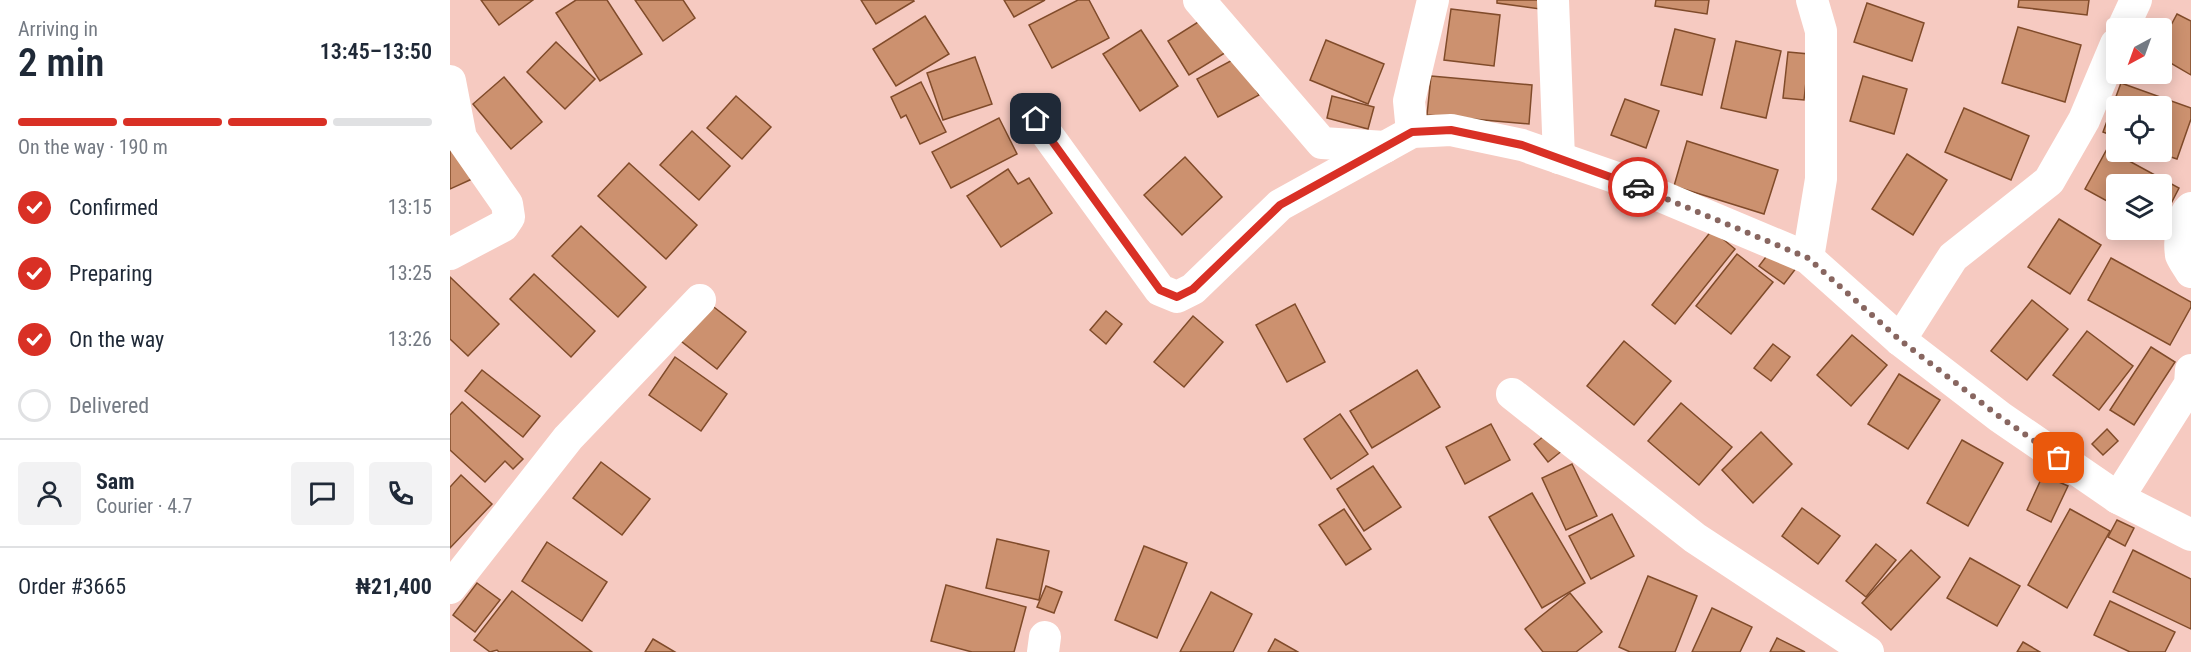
<!DOCTYPE html>
<html lang="en">
<head>
<meta charset="utf-8">
<style>
  body { margin:0; font-family:"Roboto Condensed",sans-serif; background:#f2f2f3; color:#1f2937; height:100vh; display:flex; flex-direction:column; font-size:22px; white-space:nowrap }
  * { box-sizing:border-box; margin:0 }
  p { font-size:20px; color:#747a83 }
  .icon { flex:none; width:33px; height:33px; fill:none; stroke:currentColor; stroke-width:2; stroke-linecap:round; stroke-linejoin:round }
  .map { position:relative; flex:1; overflow:hidden }
  .panel { display:flex; flex-direction:column; background:#fff; width:450px }
  .panel>* { flex:none }
  .needle { width:39px; rotate:221deg }
  .fabs { position:absolute; left:1656px; top:18px; display:grid; gap:12px }
  .fabs a { display:grid; place-items:center; width:66px; height:66px; border-radius:6px; background:#fff; box-shadow:0 3px 15px #0003; font-size:30px }
  .pin { position:absolute; display:grid; place-items:center; width:51px; height:51px; color:#fff; margin:-26px; border-radius:12px; box-shadow:0 3px 9px #0006 }
  .courier { position:absolute; display:grid; place-items:center; width:60px; height:60px; margin:-30px; border:4px solid #d93025; border-radius:50%; background:#fff; color:#222; box-shadow:0 2px 8px #0007 }
  .summary em { font-style:normal; font-weight:600 }
  .summary div { display:flex; flex-direction:column-reverse }
  .summary { display:flex; align-items:center; justify-content:space-between; height:102px; padding:0 18px }
  h1 { font-size:39px; font-weight:600; line-height:45px }
  .bar { display:grid; grid-template-columns:repeat(4,1fr); gap:9px 6px; align-content:center; height:72px; padding:0 18px }
  .bar i { height:8px; border-radius:4px; background:#e0e1e3 }
  .bar .on { background:#d93025 }
  .bar p { grid-column:span 4 }
  .line { display:flex; align-items:center; gap:15px; padding:0 18px; border-top:2px solid #e0e1e3 }
  .line div { flex:1 }
  .round { display:grid; place-items:center; flex:none; width:63px; height:63px; border-radius:6px; background:#f2f2f3 }
  ol { padding:0 18px; list-style:none }
  li { display:flex; align-items:center; gap:18px; height:66px }
  li p { margin-inline-start:auto }
  li .icon { padding:6px; border-radius:50%; background:#d93025; color:#fff; stroke-width:4 }
  li:last-child { color:#747a83 }
  li i { width:33px; height:33px; border:3px solid #e0e1e3; border-radius:50% }
  main { display:flex; flex:1; min-height:0 }
  .map>svg:first-child { display:block }
  .building { fill:#cc916f; stroke:#804b2a; stroke-width:1.5 }
  .lines { fill:none; stroke-linecap:round; stroke-linejoin:round }
  .street { stroke:#fff; stroke-width:32 }
  .done { stroke:#886660; stroke-width:6; stroke-dasharray:0 10.8 }
  .route { stroke:#d93025; stroke-width:8 }
</style>
</head>
<body>
<main>
<section class="panel">
<div class="summary"><div><h1>2 min</h1><p>Arriving in</p></div><em>13:45–13:50</em></div>
<div class="bar"><i class="on"></i><i class="on"></i><i class="on"></i><i></i><p>On the way · 190 m</p></div>
<ol>
<li><svg class="icon" aria-label="check" viewBox="0 0 24 24"><path d="M5 12l5 5 9-10"/></svg>Confirmed<p>13:15</p></li>
<li><svg class="icon" aria-label="check" viewBox="0 0 24 24"><path d="M5 12l5 5 9-10"/></svg>Preparing<p>13:25</p></li>
<li><svg class="icon" aria-label="check" viewBox="0 0 24 24"><path d="M5 12l5 5 9-10"/></svg>On the way<p>13:26</p></li>
<li><i></i>Delivered</li>
</ol>
<div class="line" style="height:108px"><a class="round"><svg class="icon" aria-label="person" viewBox="0 0 24 24"><circle cx="12" cy="8" r="4"/><path d="M4 21q1-7 8-7t8 7"/></svg></a><div><b>Sam</b><p>Courier · 4.7</p></div><a class="round"><svg class="icon" aria-label="chat" viewBox="0 0 24 24"><path d="M4 5h16v11H9l-5 4z"/></svg></a><a class="round"><svg class="icon" aria-label="phone" viewBox="0 0 24 24"><path d="M5 4h4l2 5-3 2q2 4 5 5l2-3 5 2v4C11 20 4 13 5 4z"/></svg></a></div>
<div class="line" style="height:78px"><div>Order #3665</div><b>₦21,400</b></div>
</section>
<div class="map">
<svg width="1741" height="652" viewBox="0 0 1741 652">
  <rect width="100%" height="100%" fill="#f6cac1"/>
  <g class="building">
    <path d="M31,0H83L49,25Z"/>
    <path d="M126,0H157L192,54L150,81L106,13Z"/>
    <path d="M185,0H233L245,18L213,41Z"/>
    <path d="M411,0H463L464,1L426,24Z"/>
    <path d="M554,0H595L564,17Z"/>
    <path d="M628,0H639L659,38L602,68L579,25Z"/>
    <path d="M1047,0H1091L1090,9L1047,3Z"/>
    <path d="M1206,0H1259L1257,14L1205,6Z"/>
    <path d="M1569,0H1639L1637,15L1568,7Z"/>
    <path d="M1417,3L1474,23L1462,61L1404,42Z"/>
    <path d="M1001,9L1050,15L1044,66L994,60Z"/>
    <path d="M1727,14L1741,21V75L1712,58V42Z"/>
    <path d="M475,16L499,54L446,86L423,49Z"/>
    <path d="M756,17L778,51L739,75L718,41Z"/>
    <path d="M1568,27L1631,45L1615,102L1552,83Z"/>
    <path d="M1225,29L1265,39L1252,95L1211,85Z"/>
    <path d="M691,30L728,86L690,111L653,54Z"/>
    <path d="M876,40L934,64L918,104L860,80Z"/>
    <path d="M1286,41L1331,51L1316,118L1271,108Z"/>
    <path d="M106,42L145,79L115,109L77,72Z"/>
    <path d="M1338,52L1359,54L1354,100L1333,98Z"/>
    <path d="M525,57L542,104L493,120L477,73Z"/>
    <path d="M788,57L809,95L768,117L747,79Z"/>
    <path d="M981,76L1082,85L1079,124L977,115Z"/>
    <path d="M1413,76L1457,89L1444,134L1400,121Z"/>
    <path d="M54,77L92,122L61,149L23,104Z"/>
    <path d="M471,82L496,132L470,144L456,115L451,118L441,97Z"/>
    <path d="M1671,83L1741,108V119L1727,159L1706,152H1712V106H1666V137L1653,132Z"/>
    <path d="M286,96L321,127L292,159L257,128Z"/>
    <path d="M882,96L924,107L918,129L877,118Z"/>
    <path d="M1175,99L1209,111L1196,148L1161,135Z"/>
    <path d="M1514,108L1579,136L1561,180L1495,152Z"/>
    <path d="M549,118L567,154L501,188L482,152Z"/>
    <path d="M0,129L22,179L0,189Z"/>
    <path d="M242,131L280,166L249,200L210,165Z"/>
    <path d="M1237,141L1328,170L1314,214L1224,186Z"/>
    <path d="M1657,149L1729,188L1712,221V184H1666V206L1635,189Z"/>
    <path d="M1457,154L1497,180L1463,235L1422,209Z"/>
    <path d="M735,157L772,197L732,235L694,195Z"/>
    <path d="M179,163L247,225L216,259L148,196Z"/>
    <path d="M558,169L568,184L579,178L602,213L551,247L517,196Z"/>
    <path d="M1609,219L1651,245L1620,294L1578,267Z"/>
    <path d="M131,226L196,287L168,317L102,256Z"/>
    <path d="M1262,230L1285,249L1225,324L1202,305Z"/>
    <path d="M1322,249L1347,267L1334,284L1309,266Z"/>
    <path d="M1287,254L1323,282L1281,334L1246,306Z"/>
    <path d="M1661,258L1741,302V307L1720,345L1638,300Z"/>
    <path d="M84,274L145,331L121,357L60,299Z"/>
    <path d="M0,277L49,324L18,356L0,339Z"/>
    <path d="M1582,300L1618,329L1577,380L1541,351Z"/>
    <path d="M256,301L296,332L267,369L227,338Z"/>
    <path d="M845,304L875,362L837,382L806,325Z"/>
    <path d="M656,311L672,324L656,344L640,330Z"/>
    <path d="M743,316L773,342L734,387L704,362Z"/>
    <path d="M1637,331L1683,366L1649,410L1603,375Z"/>
    <path d="M1402,335L1437,365L1401,406L1367,375Z"/>
    <path d="M1174,341L1221,381L1184,425L1137,386Z"/>
    <path d="M1323,344L1340,357L1321,381L1304,368Z"/>
    <path d="M1701,347L1725,362L1684,425L1660,410Z"/>
    <path d="M225,357L277,394L251,431L199,395Z"/>
    <path d="M32,370L90,416L73,437L15,391Z"/>
    <path d="M967,370L990,407L922,448L900,411Z"/>
    <path d="M1449,374L1490,400L1458,449L1418,424Z"/>
    <path d="M12,402L73,459L63,469L55,461L35,482L0,450V415Z"/>
    <path d="M1231,403L1282,447L1249,485L1198,441Z"/>
    <path d="M890,414L918,454L881,479L854,439Z"/>
    <path d="M1041,424L1060,460L1015,484L996,447Z"/>
    <path d="M1104,428L1118,446L1098,462L1084,444Z"/>
    <path d="M1657,429L1668,441L1653,455L1642,444Z"/>
    <path d="M1311,432L1342,464L1303,503L1272,470Z"/>
    <path d="M1512,440L1553,463L1518,526L1477,503Z"/>
    <path d="M151,462L200,499L172,535L123,498Z"/>
    <path d="M1122,464L1147,516L1116,530L1092,478Z"/>
    <path d="M923,466L951,507L914,531L887,489Z"/>
    <path d="M11,475L42,504L0,548V487Z"/>
    <path d="M1593,475L1618,486L1601,522L1577,510Z"/>
    <path d="M1082,493L1135,583L1092,608L1039,517Z"/>
    <path d="M1352,508L1390,536L1368,564L1332,536Z"/>
    <path d="M894,509L921,549L896,565L869,525Z"/>
    <path d="M1620,509L1660,531L1617,608L1578,585Z"/>
    <path d="M1162,514L1184,556L1141,579L1119,536Z"/>
    <path d="M1667,520L1684,528L1675,546L1658,537Z"/>
    <path d="M547,539L599,551L589,600L536,588Z"/>
    <path d="M97,542L157,582L132,621L72,581Z"/>
    <path d="M1426,544L1446,560L1416,597L1396,581Z"/>
    <path d="M694,546L737,563L707,638L665,620Z"/>
    <path d="M1461,550L1490,577L1441,630L1412,603Z"/>
    <path d="M1683,550L1741,579V629L1663,592Z"/>
    <path d="M1520,558L1570,586L1547,626L1497,598Z"/>
    <path d="M1198,576L1247,596L1225,652H1180L1169,647Z"/>
    <path d="M27,583L50,600L25,632L3,615Z"/>
    <path d="M496,585L576,607L564,652H522L481,641Z"/>
    <path d="M596,586L612,592L604,613L587,607Z"/>
    <path d="M62,591L142,652H49L47,650L40,652L24,640Z"/>
    <path d="M761,592L802,614L783,652H730Z"/>
    <path d="M1120,593L1152,632L1126,652H1093L1075,629Z"/>
    <path d="M1660,601L1725,632L1715,652H1680L1644,635Z"/>
    <path d="M1262,608L1302,627L1290,652H1242Z"/>
    <path d="M1327,638L1355,652H1320Z"/>
    <path d="M203,639L225,652H195Z"/>
    <path d="M825,639L848,652H818Z"/>
    <path d="M1573,642L1590,652H1567Z"/>
  </g>
  <g class="lines">
    <g class="street">
      <path d="M749,0L872,143L935,147"/>
      <path d="M1103,0L1109,158"/>
      <path d="M1673,28L1686,0"/>
      <path d="M0,81L11,138L57,204L59,217L53,226L0,254"/>
      <path d="M586,119L710,290L727,297L743,289L830,205L962,132L1001,130L1072,145L1170,179L1358,258L1450,340L1550,417L1668,498L1741,535"/>
      <path d="M962,132L959,101L983,0"/>
      <path d="M1741,208C1731,216 1729,243 1731,255C1733,260 1738,267 1741,272"/>
      <path d="M1358,258L1371,179V31L1362,0"/>
      <path d="M1450,340L1503,257L1599,181L1634,120L1666,44"/>
      <path d="M1062,394L1245,538L1418,652"/>
      <path d="M1668,498L1740,384L1741,370"/>
      <path d="M0,588L118,438L250,300"/>
      <path d="M593,652L595,637"/>
    </g>
  </g>
  <g class="lines">
    <path class="done" d="M1188,187L1358,258L1450,340L1550,417L1609,458"/>
    <path class="route" d="M586,119L710,290L727,297L743,289L830,205L962,132L1001,130L1072,145L1188,187"/>
  </g>
</svg>
<div class="fabs">
<a><svg class="needle" viewBox="-14 -14 28 28"><path d="M0-13l5 13h-10z" fill="#e53935"/><path d="M0 13l5-13h-10z" fill="#747a83"/></svg></a>
<a><svg class="icon" aria-label="locate" viewBox="0 0 24 24"><circle cx="12" cy="12" r="6"/><path d="M12 2v4M12 18v4M2 12h4M18 12h4"/></svg></a>
<a><svg class="icon" aria-label="layers" viewBox="0 0 24 24"><path d="M12 4l9 5-9 5-9-5zM3 14l9 5 9-5"/></svg></a>
</div>
<div class="pin" style="left:1609px;top:458px;background:#ea580c"><svg class="icon" aria-label="bag" viewBox="0 0 24 24"><path d="M5 8h14l-1 12H6zM9 8a3 3 0 0 1 6 0"/></svg></div>
<div class="pin" style="left:586px;top:119px;background:#1f2937"><svg class="icon" aria-label="home" viewBox="0 0 24 24"><path d="M3 11l9-7 9 7M6 9v11h12V9"/></svg></div>
<div class="courier" style="left:1188px;top:187px"><svg class="icon" aria-label="car" viewBox="0 0 24 24"><path d="M5 17H2v-5l4-1 3-4h7l3 4 3 1v5h-3M9 17h6M6 11h13"/><circle cx="7" cy="17" r="2"/><circle cx="17" cy="17" r="2"/></svg></div>
</div>
</main>
</body>
</html>
